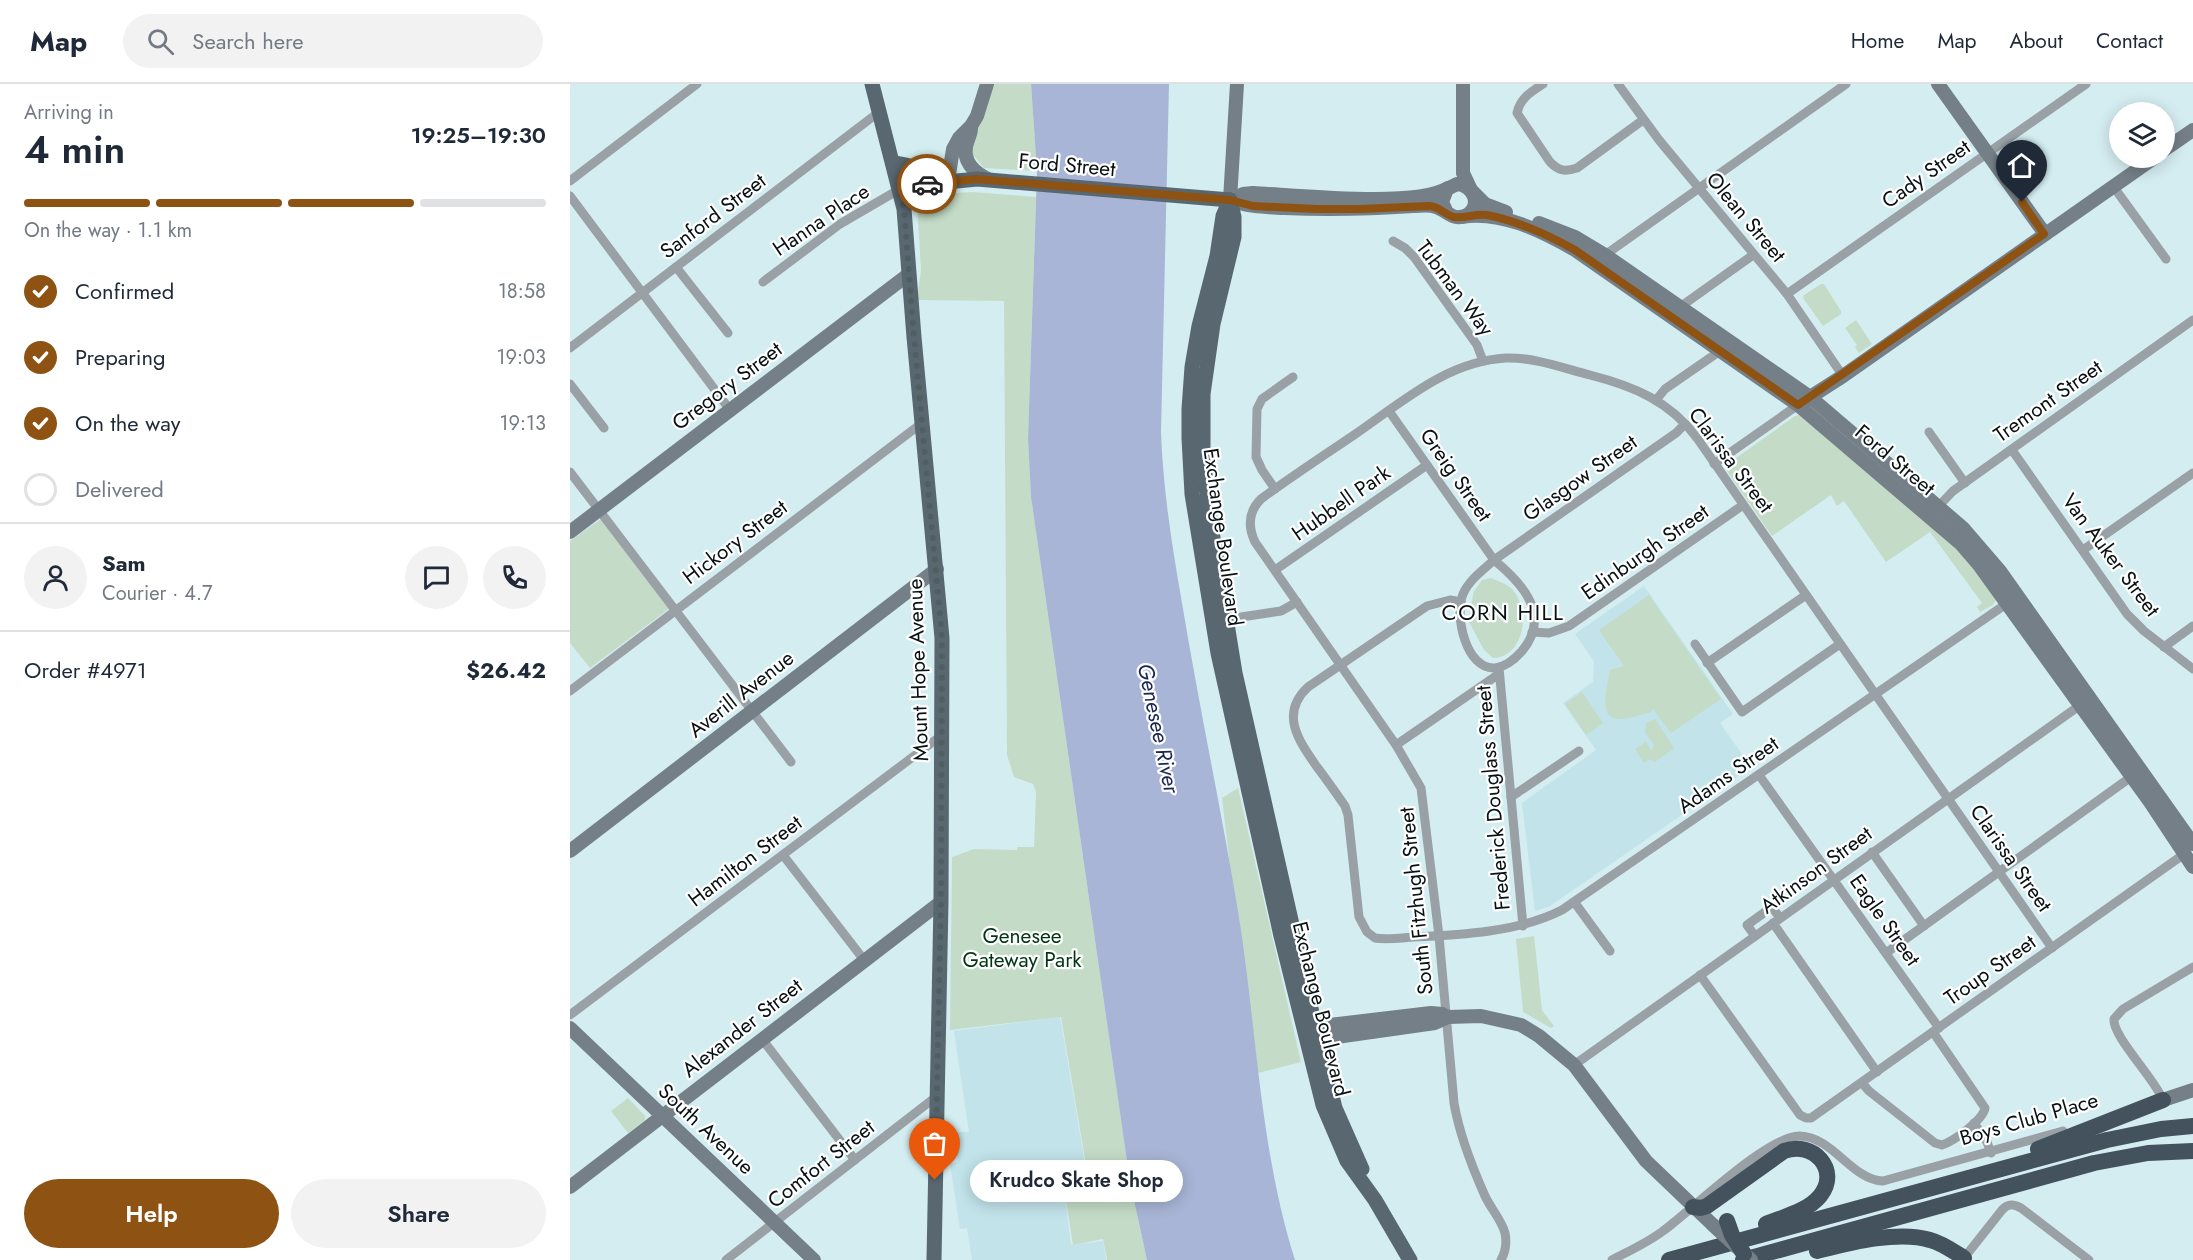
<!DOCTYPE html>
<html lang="en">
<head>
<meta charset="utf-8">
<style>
  body { margin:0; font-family:Jost,sans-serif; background:#f2f2f3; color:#1f2937; height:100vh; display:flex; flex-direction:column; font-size:22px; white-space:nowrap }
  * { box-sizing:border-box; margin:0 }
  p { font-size:20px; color:#747a83 }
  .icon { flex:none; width:33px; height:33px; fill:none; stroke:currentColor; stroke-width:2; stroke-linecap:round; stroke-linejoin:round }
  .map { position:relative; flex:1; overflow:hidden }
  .sheet { display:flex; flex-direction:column; background:#fff; width:570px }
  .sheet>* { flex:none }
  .fabs { position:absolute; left:1539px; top:18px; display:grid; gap:12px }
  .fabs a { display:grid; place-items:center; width:66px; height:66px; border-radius:50%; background:#fff; box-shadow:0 3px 15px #0003; font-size:30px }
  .pin { position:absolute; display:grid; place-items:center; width:51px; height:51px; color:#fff; margin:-62px -26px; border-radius:50% 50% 50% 0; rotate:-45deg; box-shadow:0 0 6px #0007 }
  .pin .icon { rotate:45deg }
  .courier { position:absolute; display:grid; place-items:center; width:60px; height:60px; margin:-30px; border:4px solid #8e5212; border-radius:50%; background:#fff; color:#222; box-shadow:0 2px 8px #0007 }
  .bubble { position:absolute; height:42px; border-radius:21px; background:#fff; box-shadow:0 3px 15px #0003; font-size:20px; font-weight:600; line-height:42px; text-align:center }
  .summary em { font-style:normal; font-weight:600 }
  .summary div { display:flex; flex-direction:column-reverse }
  .summary { display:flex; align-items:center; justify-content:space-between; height:102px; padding:0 24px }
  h1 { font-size:39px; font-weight:600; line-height:45px }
  .bar { display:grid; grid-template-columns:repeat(4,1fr); gap:9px 6px; align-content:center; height:72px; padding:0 24px }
  .bar i { height:8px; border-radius:4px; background:#e0e1e3 }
  .bar .on { background:#8e5212 }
  .bar p { grid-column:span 4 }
  .line { display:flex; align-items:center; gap:15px; padding:0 24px; border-top:2px solid #e0e1e3 }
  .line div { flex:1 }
  .round { display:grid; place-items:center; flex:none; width:63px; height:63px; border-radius:32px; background:#f2f2f3 }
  ol { padding:0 24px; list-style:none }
  li { display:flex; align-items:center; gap:18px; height:66px }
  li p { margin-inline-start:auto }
  li .icon { padding:6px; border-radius:50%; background:#8e5212; color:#fff; stroke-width:4 }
  li:last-child { color:#747a83 }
  li i { width:33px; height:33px; border:3px solid #e0e1e3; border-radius:50% }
  .primary-button { display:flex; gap:12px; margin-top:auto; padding:12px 24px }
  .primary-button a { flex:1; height:69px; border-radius:36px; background:#8e5212; color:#fff; font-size:24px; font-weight:600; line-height:69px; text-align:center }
  .primary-button a+a { background:#f2f2f3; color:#1f2937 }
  header { display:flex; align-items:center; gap:36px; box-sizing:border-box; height:84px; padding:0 30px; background:#fff; border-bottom:2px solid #e0e1e3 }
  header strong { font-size:28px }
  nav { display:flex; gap:33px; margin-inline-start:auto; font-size:21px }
  .search { width:420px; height:54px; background:#f2f2f3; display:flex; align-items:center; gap:15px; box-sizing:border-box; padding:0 21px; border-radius:33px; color:#747a83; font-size:22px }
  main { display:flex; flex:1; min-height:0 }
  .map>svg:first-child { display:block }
  .built { fill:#c1e3e9 }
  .green { fill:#c4dcc7 }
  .water { fill:#a8b5d6 }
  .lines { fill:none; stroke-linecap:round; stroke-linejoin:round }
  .street { stroke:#99a1a7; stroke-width:9 }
  .secondary { stroke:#747f87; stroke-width:14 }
  .primary { stroke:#596771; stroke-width:15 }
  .highway { stroke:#43525d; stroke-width:16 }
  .secondary-bridge { stroke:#747f87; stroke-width:14 }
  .highway-bridge { stroke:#43525d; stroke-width:16 }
  .done { stroke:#4f5e61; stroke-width:6; stroke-dasharray:0 10.8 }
  .route { stroke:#8e5212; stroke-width:8 }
  .labels { text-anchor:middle; stroke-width:4.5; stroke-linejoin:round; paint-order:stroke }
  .street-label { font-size:21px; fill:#081113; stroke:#fff }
  .park-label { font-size:21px; fill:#003613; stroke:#fff }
  .neighbourhood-label { font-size:22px; letter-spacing:1.5px; fill:#081113; stroke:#fff }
  .water-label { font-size:22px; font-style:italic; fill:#1a2753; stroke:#fff }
</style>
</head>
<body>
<header>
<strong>Map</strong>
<div class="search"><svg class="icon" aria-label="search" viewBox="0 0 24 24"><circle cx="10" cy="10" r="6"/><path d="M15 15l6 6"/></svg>Search here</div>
<nav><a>Home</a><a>Map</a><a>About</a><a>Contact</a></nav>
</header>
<main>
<section class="sheet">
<div class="summary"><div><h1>4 min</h1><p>Arriving in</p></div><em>19:25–19:30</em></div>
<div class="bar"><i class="on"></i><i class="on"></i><i class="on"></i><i></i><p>On the way · 1.1 km</p></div>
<ol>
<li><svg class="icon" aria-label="check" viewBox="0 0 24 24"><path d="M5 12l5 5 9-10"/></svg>Confirmed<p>18:58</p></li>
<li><svg class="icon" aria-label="check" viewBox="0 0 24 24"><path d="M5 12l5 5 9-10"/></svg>Preparing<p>19:03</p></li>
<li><svg class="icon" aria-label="check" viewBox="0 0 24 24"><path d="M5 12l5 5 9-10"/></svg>On the way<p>19:13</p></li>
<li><i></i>Delivered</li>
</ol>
<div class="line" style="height:108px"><a class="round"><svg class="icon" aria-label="person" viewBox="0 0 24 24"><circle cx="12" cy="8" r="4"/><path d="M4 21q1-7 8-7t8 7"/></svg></a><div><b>Sam</b><p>Courier · 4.7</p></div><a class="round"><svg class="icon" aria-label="chat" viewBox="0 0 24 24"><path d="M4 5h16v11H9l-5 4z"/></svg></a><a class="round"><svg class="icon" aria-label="phone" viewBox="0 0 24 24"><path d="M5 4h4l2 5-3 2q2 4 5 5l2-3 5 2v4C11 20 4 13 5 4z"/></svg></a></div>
<div class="line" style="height:78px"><div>Order #4971</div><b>$26.42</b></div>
<div class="primary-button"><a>Help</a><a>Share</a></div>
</section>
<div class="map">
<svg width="1623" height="1176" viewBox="0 0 1623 1176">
  <rect width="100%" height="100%" fill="#d4edf1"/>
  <g class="built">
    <path d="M1074,502L1163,630L1150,639L1181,683L980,822L965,827L952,719L1026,666L993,619L1023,598L1024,577L1005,550Z"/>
    <path d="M490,933L519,1103L494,1105L501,1161L533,1157L536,1176H402L397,1144L390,1145L380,1080L388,1078L384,1048H399L384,947Z"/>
  </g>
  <g class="green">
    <path d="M423,0H461L467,87L414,84L404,72L400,75L399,62L416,25Z"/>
    <path d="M402,108L466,113L458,355L461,413L560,1098L577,1176H537L533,1155L503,1161L495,1110L520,1104L491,933L380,946L382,773L404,765L447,766V763H464L466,708L463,700L444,693L437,671L434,217L347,216L351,186L347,118L354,111Z"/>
    <path d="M1251,200H1254L1271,227V230L1253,242L1233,214L1234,211Z"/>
    <path d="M1286,236L1302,260L1289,269L1285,263L1287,261L1275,244Z"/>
    <path d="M1229,331L1366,444L1399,476L1426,516L1423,521L1410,528L1407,523L1412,519L1360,448L1316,478L1274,417L1267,422L1261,411L1202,452L1157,387L1156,383L1159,379L1225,332Z"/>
    <path d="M31,435L100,524L20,584L0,559V457Z"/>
    <path d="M921,494C928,497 937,500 942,505C961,526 955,573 923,574L914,566L898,536L904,507L912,496Z"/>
    <path d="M1079,511L1151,615L1101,649L1083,625L1081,628C1071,631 1059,635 1049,635C1027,635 1038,599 1040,586L1054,582L1029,546Z"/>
    <path d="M1012,608L1033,639L1016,651L995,620Z"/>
    <path d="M1085,635L1104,664L1085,678L1080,675L1074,679L1065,665L1076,658L1082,667L1084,660L1075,649L1076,639Z"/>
    <path d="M668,704L731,978L684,990L652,714Z"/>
    <path d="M964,852L972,926L984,942L981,944L953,928L946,855Z"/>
    <path d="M58,1014L75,1032V1036L58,1049L41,1027Z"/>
  </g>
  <path class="water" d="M461,0H599L591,348C593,405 602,462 612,519C629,622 651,724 668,827C687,944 689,1062 725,1176H577L560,1098L461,413L458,355L467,87Z"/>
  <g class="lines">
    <g class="street">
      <path d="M973,0C961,8 950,14 947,29L980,78C989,87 995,88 1007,84L1073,36"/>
      <path d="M1048,0L1089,56L1217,210L1273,292"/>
      <path d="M0,97L127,0"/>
      <path d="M1543,102L1596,175"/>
      <path d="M0,112L160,326"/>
      <path d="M823,157L835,164L844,173L907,261L913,277"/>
      <path d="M1035,171L1276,0"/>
      <path d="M106,183L158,249"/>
      <path d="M193,198L270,140L330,105"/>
      <path d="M1217,210L1516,0"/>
      <path d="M1110,223L1183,171"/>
      <path d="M0,264L309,28"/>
      <path d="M0,300L34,344"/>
      <path d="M1086,316L1095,305L1150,267"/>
      <path d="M819,327L924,476C952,499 982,531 952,567C945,575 935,583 925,584C896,586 884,531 893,510C899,496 913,486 924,476L1106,349L1115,340"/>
      <path d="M1359,348L1395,399"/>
      <path d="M1442,366L1557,530L1574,547L1623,585"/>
      <path d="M1144,380L1228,321"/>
      <path d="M0,388L221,678"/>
      <path d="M705,405L692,386L686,373L687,325L692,315L723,293"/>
      <path d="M1364,427L1383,407L1623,236"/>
      <path d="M1513,466L1623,389"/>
      <path d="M705,486L857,381"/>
      <path d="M891,518L880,516L857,522L738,603C709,630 729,657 747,683C757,696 766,709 775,722L778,731L789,833L797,848L805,854C817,856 830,854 843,853C891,851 949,848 992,826L1439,518"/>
      <path d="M651,536L711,527L727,518"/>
      <path d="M962,548L979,549L999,542L1173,421"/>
      <path d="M1125,560L1172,628L1270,560"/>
      <path d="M1594,563L1623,542"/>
      <path d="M1137,579L1236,511"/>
      <path d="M929,584L953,842"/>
      <path d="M0,607L352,339"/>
      <path d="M826,661L929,590"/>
      <path d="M1189,691L1369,944"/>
      <path d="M941,713L1009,667"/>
      <path d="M1302,768L1354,842"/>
      <path d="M213,771L294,876"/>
      <path d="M1005,819L1040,867"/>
      <path d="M1203,839L1307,988"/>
      <path d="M1185,852L1177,841L1202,823L1210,834"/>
      <path d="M1316,869L1561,693"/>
      <path d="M1130,891L1230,1031L1236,1034H1241L1617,768"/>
      <path d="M0,931L372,651"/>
      <path d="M192,955L285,1076"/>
      <path d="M1004,981L1509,622"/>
      <path d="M1292,999L1299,1007L1365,1059L1372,1061C1384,1057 1413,1036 1415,1024L1363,948"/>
      <path d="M1592,1017L1593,1016C1585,995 1542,952 1544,935L1553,925L1623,883"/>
      <path d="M1404,1039L1417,1058L1421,1069"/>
      <path d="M1394,1174L1432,1126C1438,1119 1444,1120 1451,1124L1519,1176"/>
      <path d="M156,1176L367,1012"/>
      <path d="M931,1176C936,1167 937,1159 935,1149C931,1135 921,1125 915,1112C903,1085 889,1049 884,1019L869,852L851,704L826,661L685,458C678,443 678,428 691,415C721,393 753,372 784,351C831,319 877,277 936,274C964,273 993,284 1020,291C1063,302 1100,317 1127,354L1482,864"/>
      <path d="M1042,1176C1059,1167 1077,1159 1093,1147C1122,1126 1198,1051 1230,1052C1263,1053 1282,1096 1313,1097L1493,1047"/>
    </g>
    <g class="secondary">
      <path d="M893,0V89L901,106"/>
      <path d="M1368,0L1475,150"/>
      <path d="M401,44C401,51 397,56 396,63C393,80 407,90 420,96"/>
      <path d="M1594,66L1623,46"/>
      <path d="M378,97L383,65L389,54L401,42L407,32L417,0"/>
      <path d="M902,107L915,120L936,128"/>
      <path d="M660,116C678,123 695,123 714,124C758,126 800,125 843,122C850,122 859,120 866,123C876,126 883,137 895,132C913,123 904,101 887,100L877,105L872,118L877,129"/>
      <path d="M660,116L673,110L683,109C725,111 846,124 878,104"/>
      <path d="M660,116L667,0"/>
      <path d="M891,133C930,126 972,147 1005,166L1228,321L1391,460L1409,481L1580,718L1623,783"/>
      <path d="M969,139L1005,153L1035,171L1240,313L1393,444L1430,487L1623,760"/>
      <path d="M1234,317L1273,292L1584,74"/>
      <path d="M0,448L339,190"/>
      <path d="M0,767L367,485"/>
      <path d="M0,944L244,1176"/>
      <path d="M734,944L861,929L872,930L878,933"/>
      <path d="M738,957L865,939L878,933L911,932L951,941L969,952L1004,981L1076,1077L1143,1141"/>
      <path d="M1593,1016L1623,1006"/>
      <path d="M0,1103L371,818"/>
    </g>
    <g class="primary">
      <path d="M302,0L334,125L344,253L372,554L371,818L364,1176"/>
      <path d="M324,79C343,81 358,88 374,98"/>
      <path d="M330,105L367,99L407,95L660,116"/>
      <path d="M660,116L653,132L647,172L629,242L622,283L619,325V354L622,410L648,569L711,852L753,1021L777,1077L805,1116L840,1176"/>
      <path d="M660,116L664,133V153L643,240L633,310V366L638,423L665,589L745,942L765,1024L792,1085"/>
    </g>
    <g class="highway">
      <path d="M1468,1065L1593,1016"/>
      <path d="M1123,1123L1131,1124L1137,1122L1214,1067C1243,1056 1271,1086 1250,1112C1238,1127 1213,1133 1196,1140"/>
      <path d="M1247,1167C1279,1159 1328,1146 1360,1156C1372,1159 1383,1167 1394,1174"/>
      <path d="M1099,1176L1537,1056L1591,1045L1623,1042"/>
      <path d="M1173,1176L1524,1079L1578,1069L1623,1067"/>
    </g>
    <path class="secondary-bridge" d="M1143,1141L1181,1176"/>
    <path class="highway-bridge" d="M1157,1137L1162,1151L1174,1170"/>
  </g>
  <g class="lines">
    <path class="done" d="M357,100L330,105L334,125L344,253L372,554L371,818L365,1096"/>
    <path class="route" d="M357,100L407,95L660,116L683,122L746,125H790L859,122C869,122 875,131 884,133C895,135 906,129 917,131C948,137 978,151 1005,166L1228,321L1474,150L1452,118"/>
  </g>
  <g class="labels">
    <g class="street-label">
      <text transform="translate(497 81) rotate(5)" y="7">Ford Street</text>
      <text transform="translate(1356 90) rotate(-35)" y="7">Cady Street</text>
      <text transform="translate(143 132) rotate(-37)" y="7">Sanford Street</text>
      <text transform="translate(1176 133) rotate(50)" y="7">Olean Street</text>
      <text transform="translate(251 136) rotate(-34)" y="7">Hanna Place</text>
      <text transform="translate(885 204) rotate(53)" y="7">Tubman Way</text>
      <text transform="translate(157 302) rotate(-37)" y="7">Gregory Street</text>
      <text transform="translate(1478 317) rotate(-35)" y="7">Tremont Street</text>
      <text transform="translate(1161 376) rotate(53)" y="7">Clarissa Street</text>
      <text transform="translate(1325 376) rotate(40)" y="7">Ford Street</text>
      <text transform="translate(886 391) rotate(55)" y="7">Greig Street</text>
      <text transform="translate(1010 394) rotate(-35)" y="7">Glasgow Street</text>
      <text transform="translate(771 419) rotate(-35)" y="7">Hubbell Park</text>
      <text transform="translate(653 453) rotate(82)" y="7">Exchange Boulevard</text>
      <text transform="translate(165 458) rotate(-37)" y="7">Hickory Street</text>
      <text transform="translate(1075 468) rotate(-35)" y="7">Edinburgh Street</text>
      <text transform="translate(1541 471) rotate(53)" y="7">Van Auker Street</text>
      <text transform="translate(348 586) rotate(-92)" y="7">Mount Hope Avenue</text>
      <text transform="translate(171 610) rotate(-38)" y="7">Averill Avenue</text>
      <text transform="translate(1158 691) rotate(-35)" y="7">Adams Street</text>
      <text transform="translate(923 714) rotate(-95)" y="7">Frederick Douglass Street</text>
      <text transform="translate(1441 774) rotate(55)" y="7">Clarissa Street</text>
      <text transform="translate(175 777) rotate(-37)" y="7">Hamilton Street</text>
      <text transform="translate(1246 786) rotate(-36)" y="7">Atkinson Street</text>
      <text transform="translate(846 817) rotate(-96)" y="7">South Fitzhugh Street</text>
      <text transform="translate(1315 836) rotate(55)" y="7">Eagle Street</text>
      <text transform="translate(1420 886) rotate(-35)" y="7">Troup Street</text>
      <text transform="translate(751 925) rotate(76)" y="7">Exchange Boulevard</text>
      <text transform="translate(172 944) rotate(-38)" y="7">Alexander Street</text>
      <text transform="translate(1459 1035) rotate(-16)" y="7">Boys Club Place</text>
      <text transform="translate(136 1045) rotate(43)" y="7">South Avenue</text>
      <text transform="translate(251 1080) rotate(-38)" y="7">Comfort Street</text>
    </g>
    <g class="park-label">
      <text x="452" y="859">Genesee<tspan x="452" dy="24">Gateway Park</tspan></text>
    </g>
    <g class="neighbourhood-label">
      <text x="933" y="536">CORN HILL</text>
    </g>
    <g class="water-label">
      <text transform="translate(589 644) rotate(78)" y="8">Genesee River</text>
    </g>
  </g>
</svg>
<div class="fabs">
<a><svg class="icon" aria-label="layers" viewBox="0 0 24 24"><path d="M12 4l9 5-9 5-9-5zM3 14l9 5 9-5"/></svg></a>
</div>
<div class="pin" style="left:365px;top:1096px;background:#ea580c"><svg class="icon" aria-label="bag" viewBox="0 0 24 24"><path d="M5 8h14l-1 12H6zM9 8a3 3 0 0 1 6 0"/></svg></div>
<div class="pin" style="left:1452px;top:118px;background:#1f2937"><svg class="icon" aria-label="home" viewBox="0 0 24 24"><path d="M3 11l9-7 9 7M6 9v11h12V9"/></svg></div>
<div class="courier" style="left:357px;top:100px"><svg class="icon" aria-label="car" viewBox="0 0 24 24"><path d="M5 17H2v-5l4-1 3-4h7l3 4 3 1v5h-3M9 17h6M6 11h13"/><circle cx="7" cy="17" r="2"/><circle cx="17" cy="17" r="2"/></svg></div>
<div class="bubble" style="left:400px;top:1076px;width:213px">Krudco Skate Shop</div>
</div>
</main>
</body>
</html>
